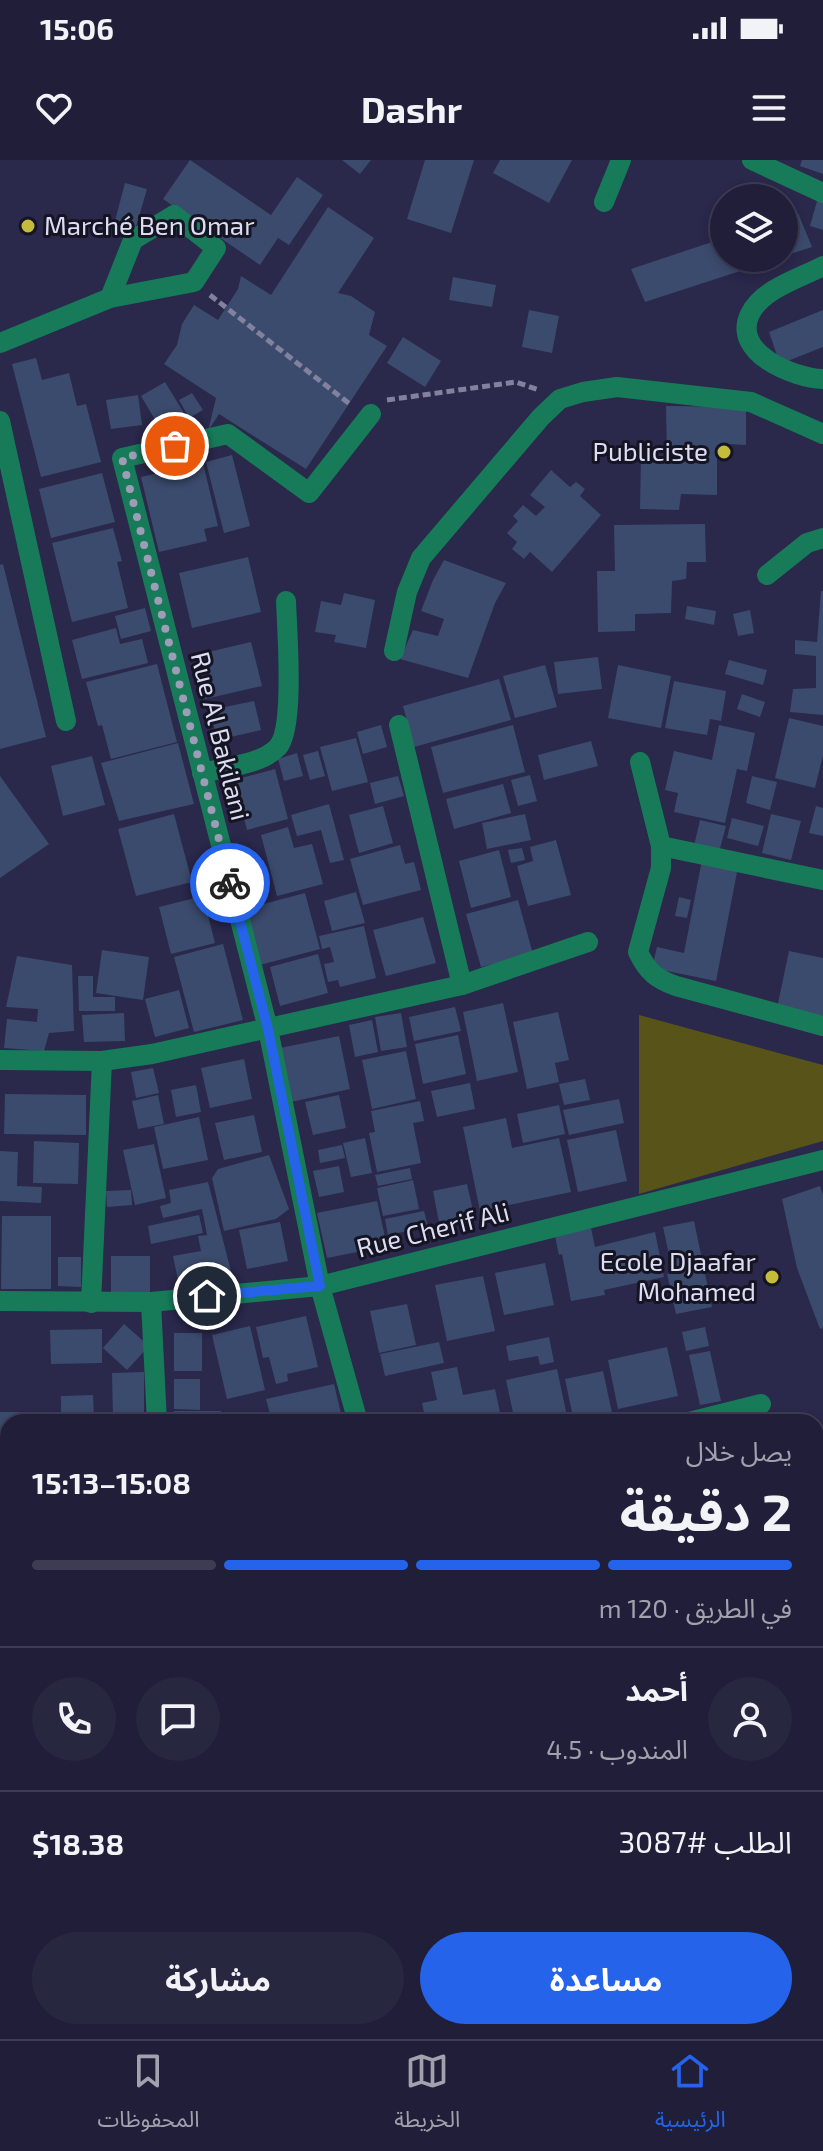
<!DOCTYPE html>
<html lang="ar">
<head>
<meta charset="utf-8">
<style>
  body { margin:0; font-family:"Exo 2","Noto Sans Arabic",sans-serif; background:#282740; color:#f1f3f6; direction:rtl; height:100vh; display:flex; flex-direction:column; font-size:30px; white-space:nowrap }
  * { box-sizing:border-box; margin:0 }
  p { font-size:26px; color:#a2a2ae }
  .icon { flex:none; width:44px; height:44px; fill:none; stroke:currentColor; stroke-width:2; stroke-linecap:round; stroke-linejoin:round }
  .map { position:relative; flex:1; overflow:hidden; direction:ltr }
  .side { position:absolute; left:0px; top:1254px; width:824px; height:626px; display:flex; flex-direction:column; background:#201e38; border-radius:24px 24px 0 0; box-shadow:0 4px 12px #0003,0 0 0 2px #3d3c53; direction:rtl }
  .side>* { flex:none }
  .buttons { position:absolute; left:710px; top:24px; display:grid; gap:16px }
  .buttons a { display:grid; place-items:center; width:88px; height:88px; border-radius:50%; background:#201e38; box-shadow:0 4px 12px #0003,0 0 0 2px #3d3c53; font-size:40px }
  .pin { position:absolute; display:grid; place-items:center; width:68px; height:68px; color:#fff; margin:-34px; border:4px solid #fff; border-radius:50%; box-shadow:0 2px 8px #0007 }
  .courier { position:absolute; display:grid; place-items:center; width:80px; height:80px; margin:-40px; border:6px solid #2563eb; border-radius:50%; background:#fff; color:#222; box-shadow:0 2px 10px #0007 }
  .head em { font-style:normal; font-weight:700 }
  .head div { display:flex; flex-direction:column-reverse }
  .head { display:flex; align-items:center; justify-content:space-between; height:136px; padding:0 32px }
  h1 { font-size:52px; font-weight:700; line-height:60px }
  .bar { display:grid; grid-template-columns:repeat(4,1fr); gap:12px 8px; align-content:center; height:96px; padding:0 32px }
  .bar i { height:10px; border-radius:6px; background:#3d3c53 }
  .bar .on { background:#2563eb }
  .bar p { grid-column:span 4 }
  .line { display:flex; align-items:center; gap:20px; padding:0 32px; border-top:2px solid #3d3c53 }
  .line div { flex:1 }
  .round { display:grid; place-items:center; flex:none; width:84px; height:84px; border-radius:42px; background:#282740 }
  .action { display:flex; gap:16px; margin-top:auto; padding:16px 32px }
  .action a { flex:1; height:92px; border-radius:48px; background:#2563eb; color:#fff; font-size:32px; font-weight:700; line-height:92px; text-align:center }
  .action a+a { background:#282740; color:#f1f3f6 }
  .status { display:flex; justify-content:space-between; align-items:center; height:56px; padding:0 40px; background:#201e38; direction:ltr }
  .status svg { height:22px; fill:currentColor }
  header { display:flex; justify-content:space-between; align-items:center; height:104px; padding:0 32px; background:#201e38; font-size:36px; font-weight:700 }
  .tabs { display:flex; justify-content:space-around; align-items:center; height:112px; border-top:2px solid #3d3c53; background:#201e38; font-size:22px; color:#a2a2ae }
  .tabs a { display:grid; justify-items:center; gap:4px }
  .tabs .on { color:#2563eb }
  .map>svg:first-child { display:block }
  .green { fill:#585319 }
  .building { fill:#3b4b6d }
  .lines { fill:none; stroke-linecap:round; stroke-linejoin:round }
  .path { stroke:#82819e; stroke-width:5; stroke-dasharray:8 4; stroke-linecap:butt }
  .minor { stroke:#177b5a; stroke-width:20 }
  .major { stroke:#51bb91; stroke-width:20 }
  .done { stroke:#9e9db8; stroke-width:8; stroke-dasharray:0 14.4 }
  .route { stroke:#2563eb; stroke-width:10 }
  .poi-dot { fill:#c6bc3c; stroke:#141423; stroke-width:3 }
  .labels { text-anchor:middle; stroke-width:6; stroke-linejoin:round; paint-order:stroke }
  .poi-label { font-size:26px; fill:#dcdcf3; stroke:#141423; text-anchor:end }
  .street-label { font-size:26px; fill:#dcdcf3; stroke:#141423 }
</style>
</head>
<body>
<div class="status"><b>15:06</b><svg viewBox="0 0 49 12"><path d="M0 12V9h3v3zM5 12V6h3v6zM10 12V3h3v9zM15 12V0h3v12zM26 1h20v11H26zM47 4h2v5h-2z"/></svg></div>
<header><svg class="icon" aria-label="menu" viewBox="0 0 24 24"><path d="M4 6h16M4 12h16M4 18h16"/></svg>Dashr<svg class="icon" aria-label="heart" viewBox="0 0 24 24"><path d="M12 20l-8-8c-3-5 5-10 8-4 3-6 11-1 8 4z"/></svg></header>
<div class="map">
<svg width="823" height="1879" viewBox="0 0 823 1879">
  <rect width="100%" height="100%" fill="#2a284b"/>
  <g class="green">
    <path d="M639,855L823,905V981L639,1034Z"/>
    <path d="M823,1526V1790L816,1762V1527Z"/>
  </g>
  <g class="building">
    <path d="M190,0L271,55L297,17L323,35L289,85L278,78L260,105L163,39Z"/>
    <path d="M342,0H371L360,14Z"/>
    <path d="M425,0H474L451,73L407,59Z"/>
    <path d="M500,0H572L549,43L493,13Z"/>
    <path d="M802,0H823V14L800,6Z"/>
    <path d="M125,23L147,29L134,74L113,68Z"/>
    <path d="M817,41L823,42V70L810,66Z"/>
    <path d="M328,47L374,78L338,133L351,136L375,152L369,175L387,186L306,309L219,254L208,271L216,238L164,204L177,185L182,164L194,145L218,160L238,129L241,116L271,135Z"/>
    <path d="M798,53L812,87L784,96V58Z"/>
    <path d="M724,78V98L777,99L645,142L631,109Z"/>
    <path d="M453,117L496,125L492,147L449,140Z"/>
    <path d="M529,150L559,156L552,193L522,187Z"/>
    <path d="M823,150V187L780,204L769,172Z"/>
    <path d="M403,177L441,201L425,227L387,203Z"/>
    <path d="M36,198L42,220L69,213L77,246L86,244L101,302L41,317L12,204Z"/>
    <path d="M165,222L187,258L163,273L141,236Z"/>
    <path d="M192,233L203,250L189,258L179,240Z"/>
    <path d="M138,235L142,265L111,269L106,240Z"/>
    <path d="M666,246L746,247V285L727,284L726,296L717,295V335L681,334L679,350L640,349L641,295L667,296Z"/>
    <path d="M232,295L250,366L224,373L206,302Z"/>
    <path d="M203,303L218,366L204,369L207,381L159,392L141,317Z"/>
    <path d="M551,310L570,327L576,322L585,329L580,336L601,355L552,412L530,392L524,399L512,389L517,382L507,373L518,361L513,356L523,345L536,356L545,347L530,335Z"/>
    <path d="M102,313L115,362L51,378L39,329Z"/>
    <path d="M705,364L706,402H687L686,419L672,421L671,453L635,454V471L598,472L597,411H615L614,365Z"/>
    <path d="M113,368L122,401L117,402L128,448L72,462L52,383Z"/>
    <path d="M248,397L261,452L192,468L179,413Z"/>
    <path d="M444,400L506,423L495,443L468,518L400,499L413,470L438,476L444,459L421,451L433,420Z"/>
    <path d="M3,404L46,577L0,589V405Z"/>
    <path d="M821,431H823V555L790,552L793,529L816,528V496L795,494V480L817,482Z"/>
    <path d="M344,433L375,440L366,488L334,482L336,475L315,472L321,441L341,445Z"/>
    <path d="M687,446L716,451L714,465L685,459Z"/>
    <path d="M145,448L151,471L121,479L115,456Z"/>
    <path d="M750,450L754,473L738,476L733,454Z"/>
    <path d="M116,468L120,484L142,479L148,503L82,519L72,480Z"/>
    <path d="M251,482L262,526L205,539L195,495Z"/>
    <path d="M598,497L602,529L558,534L554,502Z"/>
    <path d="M729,500L767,510L763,525L725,514Z"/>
    <path d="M157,504L177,582L111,599L102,565L98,566L86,522Z"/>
    <path d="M545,505L557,547L515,558L503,516Z"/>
    <path d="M618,505L671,516L661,568L608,558Z"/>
    <path d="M499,519L511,560L414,587L403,546Z"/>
    <path d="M674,521L726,531L721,561L710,559L707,575L665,568Z"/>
    <path d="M742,534L765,542L760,557L737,549Z"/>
    <path d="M254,541L261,570L217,580L210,550Z"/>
    <path d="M789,558L823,566V595L815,628L775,618Z"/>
    <path d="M381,565L387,587L363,594L357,572Z"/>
    <path d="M513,565L525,612L443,633L431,587Z"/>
    <path d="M719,565L755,573L747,611L737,609L725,663L674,652L678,633L665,630L674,591L712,600Z"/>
    <path d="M356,578L368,622L332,631L320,587Z"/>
    <path d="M591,581L598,606L544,620L538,595Z"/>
    <path d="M178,583L194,644L119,661L101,603Z"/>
    <path d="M318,591L325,616L310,620L303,595Z"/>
    <path d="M297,593L303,616L284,621L278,599Z"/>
    <path d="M92,596L105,645L63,656L51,606Z"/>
    <path d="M275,609L288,659L247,670L234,620Z"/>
    <path d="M530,615L537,641L518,646L511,620Z"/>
    <path d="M0,616L49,684L0,718Z"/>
    <path d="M398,616L404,636L375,644L370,623Z"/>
    <path d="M752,616L777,622L770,650L746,643Z"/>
    <path d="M503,624L511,653L454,669L446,639Z"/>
    <path d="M329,644L344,700L330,703L321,670L297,676L291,655Z"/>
    <path d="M383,646L393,683L359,693L349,655Z"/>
    <path d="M816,646L823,648V676L809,673Z"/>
    <path d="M174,654L192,722L136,736L118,669Z"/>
    <path d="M525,654L531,680L487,689L482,663Z"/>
    <path d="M771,654L801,661L791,700L762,693Z"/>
    <path d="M732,658L764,666L758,686L727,678Z"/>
    <path d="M700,660L726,666L719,692L694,686Z"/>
    <path d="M288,667L294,688L312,684L323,724L277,736L261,675Z"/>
    <path d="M556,680L571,735L528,746L517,706L533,701L530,687Z"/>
    <path d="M400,685L405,704L414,702L421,730L363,745L350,699Z"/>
    <path d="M522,688L525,700L511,703L508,690Z"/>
    <path d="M499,690L511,737L471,748L459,701Z"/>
    <path d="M702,700L738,707L716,821L652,808L657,787L684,793Z"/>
    <path d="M356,732L365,763L332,771L324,741Z"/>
    <path d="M305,733L320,789L260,805L245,749Z"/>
    <path d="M203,736L215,783L171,794L159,747Z"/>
    <path d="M679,737L691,740L687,758L675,756Z"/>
    <path d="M518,740L533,794L481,807L466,754Z"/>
    <path d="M423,757L436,803L386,816L373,770Z"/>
    <path d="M364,766L376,818L340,827L338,820L328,822L324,804L334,802L330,787L322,789L319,776Z"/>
    <path d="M223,784L243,860L194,872L174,797Z"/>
    <path d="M102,790L149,797L143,840L96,833Z"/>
    <path d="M789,791L823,798V856L777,848Z"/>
    <path d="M318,794L328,833L280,846L270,807Z"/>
    <path d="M17,796L72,805L74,871L49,873L44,891L4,888L7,859L37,862L38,849L6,847Z"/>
    <path d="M78,816H93V837H115V851H79Z"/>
    <path d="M179,830L189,868L155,877L145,839Z"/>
    <path d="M503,843L518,912L477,921L463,852Z"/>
    <path d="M455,847L461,871L414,881L409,857Z"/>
    <path d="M558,852L569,900L555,903L559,922L527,929L513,862Z"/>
    <path d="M124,853L125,881L84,882L82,855Z"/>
    <path d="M401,853L407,887L381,891L375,857Z"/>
    <path d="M372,860L378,892L355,897L349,865Z"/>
    <path d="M458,875L466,914L423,924L415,884Z"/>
    <path d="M339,876L350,929L291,942L280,888Z"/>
    <path d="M406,891L416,939L372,949L362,900Z"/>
    <path d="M244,899L252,939L210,948L201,908Z"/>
    <path d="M153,908L159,933L136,938L131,912Z"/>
    <path d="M585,919L590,940L564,945L559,924Z"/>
    <path d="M470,923L475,949L437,957L431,931Z"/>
    <path d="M196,925L201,952L176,957L171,930Z"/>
    <path d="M5,934L86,935V975L4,974Z"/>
    <path d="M158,935L164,964L138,969L132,941Z"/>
    <path d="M339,935L346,968L313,975L305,942Z"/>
    <path d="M619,939L624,963L569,975L563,950Z"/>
    <path d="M420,941L424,961L413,963L421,1003L377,1012L369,973L375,972L371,951Z"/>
    <path d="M559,945L565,974L523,983L517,954Z"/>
    <path d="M254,955L262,992L224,1000L215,963Z"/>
    <path d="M199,957L208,1000L163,1009L154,967Z"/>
    <path d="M506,958L512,988L559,978L571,1032L480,1051L463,967Z"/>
    <path d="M616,970L627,1021L578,1032L567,980Z"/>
    <path d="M365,978L372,1013L351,1017L343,983Z"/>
    <path d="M34,981L79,983L78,1024L33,1023Z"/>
    <path d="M154,984L166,1038L135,1045L123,990Z"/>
    <path d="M342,985L345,998L320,1003L318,990Z"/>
    <path d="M0,991L18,992L17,1026L42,1027L41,1043L0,1041Z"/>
    <path d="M269,995L289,1049L276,1059L224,1071L212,1018L218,1009Z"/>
    <path d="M339,1006L344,1032L319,1037L313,1011Z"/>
    <path d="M410,1008L412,1019L378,1026L375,1015Z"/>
    <path d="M413,1020L419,1049L383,1056L377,1028Z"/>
    <path d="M208,1022L233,1119L180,1130L173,1096L201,1091L198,1076L207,1075L202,1049L163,1058L160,1046L171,1043L169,1030Z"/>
    <path d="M467,1024L474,1055L439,1062L433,1031Z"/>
    <path d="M820,1026L823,1035V1168L820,1169L797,1108L782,1039Z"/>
    <path d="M131,1030L132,1045L107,1047L106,1031Z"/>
    <path d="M377,1041L387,1086L327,1098L317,1053Z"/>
    <path d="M424,1051L428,1067L388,1075L385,1059Z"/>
    <path d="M199,1055L203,1073L151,1084L148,1066Z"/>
    <path d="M2,1056H51V1129H1Z"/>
    <path d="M694,1061L712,1147L676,1154L667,1114L673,1113L663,1067Z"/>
    <path d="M280,1062L288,1101L247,1109L239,1070Z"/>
    <path d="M591,1068L595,1087L655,1072L664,1117L604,1130L605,1135L571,1141L562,1094L559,1095L555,1076Z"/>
    <rect x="111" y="1096" width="39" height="38"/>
    <path d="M58,1097H81V1127L58,1126Z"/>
    <path d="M545,1103L554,1145L504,1155L495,1113Z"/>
    <path d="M483,1116L495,1171L447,1181L435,1125Z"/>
    <path d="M407,1144L416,1185L379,1193L370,1151Z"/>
    <path d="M306,1156L318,1207L287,1214L288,1221L276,1224L269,1197L263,1198L256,1167Z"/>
    <path d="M124,1164L149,1186L127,1210L103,1188Z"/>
    <path d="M250,1166L265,1230L227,1239L212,1175Z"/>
    <path d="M705,1167L709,1186L686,1191L682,1172Z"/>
    <path d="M102,1169V1203L51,1204L50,1170Z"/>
    <rect x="174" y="1173" width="28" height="38"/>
    <path d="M549,1177L554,1202L540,1205L538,1196L509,1201L506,1186Z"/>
    <path d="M439,1182L444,1203L385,1216L380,1194Z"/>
    <path d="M667,1187L678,1236L618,1249L608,1200Z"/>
    <path d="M710,1191L721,1241L700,1245L689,1195Z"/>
    <path d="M457,1207L463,1235L495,1229L502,1262H426L422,1243L437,1240L431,1212Z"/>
    <path d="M557,1209L568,1261L515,1262L506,1220Z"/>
    <path d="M603,1211L614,1262H574L565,1219Z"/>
    <path d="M144,1212V1258L113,1259L112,1213Z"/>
    <path d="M174,1219H200V1250L174,1249Z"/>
    <path d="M334,1224L343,1262H272L266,1239Z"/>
    <path d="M93,1235L94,1258L61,1259V1236Z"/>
    <rect x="174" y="1251" width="47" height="11"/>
    <path d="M0,1252H31V1262H8V1277H0Z"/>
    <rect x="0" y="1280" width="8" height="44"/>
    <rect x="0" y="1411" width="8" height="50"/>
    <path d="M0,1494H8V1551L0,1552Z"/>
    <path d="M8,1629V1689L0,1672V1633Z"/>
    <path d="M27,1872H74L81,1879H21Z"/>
    <path d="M424,1872H501L504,1879H427Z"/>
    <path d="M546,1872H583L586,1879H549Z"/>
    <path d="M767,1872H809L812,1879H770Z"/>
  </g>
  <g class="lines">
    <g class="path">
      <path d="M210,135L351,245"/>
      <path d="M387,240L516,222L539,230"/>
    </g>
    <g class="minor">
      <path d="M752,0L823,33"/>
      <path d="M604,42L621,0"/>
      <path d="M823,106C800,118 762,129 750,154C731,193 794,218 823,219"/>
      <path d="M0,183L110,138L194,122L216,88L174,55L133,80L110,138"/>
      <path d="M0,261L66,561"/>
      <path d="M767,415L807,383L823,378"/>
      <path d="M394,491L407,432L421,398L541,257L560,239L583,232L617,227L751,242L823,274"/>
      <path d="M399,565L462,825"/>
      <path d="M640,602L661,686V708L638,792C647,811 656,819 676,826L823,866"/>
      <path d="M202,613C225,607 261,605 278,587C295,568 287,470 286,441"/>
      <path d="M661,686L823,720"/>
      <path d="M0,900L102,901L152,894L462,825L588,782"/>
      <path d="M0,1141L151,1142L320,1126L823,1000"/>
      <path d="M151,1142L157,1262"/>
      <path d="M91,1143L102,901"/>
      <path d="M358,1262L320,1126L268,869L122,298L228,274L309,333L371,254"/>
      <path d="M689,1262L761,1244"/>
      <path d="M0,1356H8"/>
      <path d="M0,1566H8"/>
      <path d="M379,1872L382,1879"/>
      <path d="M197,1879L214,1872"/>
    </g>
    <g class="major">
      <path d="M816,1441L823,1438"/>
      <path d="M0,1720L8,1715"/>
      <path d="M716,1872L719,1879"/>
    </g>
  </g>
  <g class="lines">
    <path class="done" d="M175,286L122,298L230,723"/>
    <path class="route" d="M207,1136L320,1126L268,869L230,723"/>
  </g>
  <g class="poi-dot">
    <circle cx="28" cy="66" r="8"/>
    <circle cx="724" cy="292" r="8"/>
    <circle cx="772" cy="1117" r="8"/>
  </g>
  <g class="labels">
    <g class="poi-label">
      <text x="44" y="75" text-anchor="start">Marché Ben Omar</text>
      <text x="708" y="301">Publiciste</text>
      <text x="756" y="1111">Ecole Djaafar<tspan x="756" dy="30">Mohamed</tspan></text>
    </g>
    <g class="street-label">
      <text transform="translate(220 576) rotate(76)" y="9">Rue Al Bakilani</text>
      <text transform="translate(433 1070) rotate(-14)" y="9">Rue Cherif Ali</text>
    </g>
  </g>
</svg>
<div class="buttons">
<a><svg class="icon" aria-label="layers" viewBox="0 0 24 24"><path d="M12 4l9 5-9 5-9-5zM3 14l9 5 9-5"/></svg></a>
</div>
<div class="pin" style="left:175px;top:286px;background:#ea580c"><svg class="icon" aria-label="bag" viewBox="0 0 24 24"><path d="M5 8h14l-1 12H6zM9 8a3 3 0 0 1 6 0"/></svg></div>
<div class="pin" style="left:207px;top:1136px;background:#1f2937"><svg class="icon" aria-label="home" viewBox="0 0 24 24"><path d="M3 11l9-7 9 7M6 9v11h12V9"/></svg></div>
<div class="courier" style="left:230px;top:723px"><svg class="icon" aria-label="bike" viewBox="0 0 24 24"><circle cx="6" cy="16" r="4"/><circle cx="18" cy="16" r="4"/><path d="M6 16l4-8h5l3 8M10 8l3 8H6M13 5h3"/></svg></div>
<section class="side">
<div class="head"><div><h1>2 دقيقة</h1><p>يصل خلال</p></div><em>15:08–15:13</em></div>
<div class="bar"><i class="on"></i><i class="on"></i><i class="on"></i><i></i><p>في الطريق · 120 m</p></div>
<div class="line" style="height:144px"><a class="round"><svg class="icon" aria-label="person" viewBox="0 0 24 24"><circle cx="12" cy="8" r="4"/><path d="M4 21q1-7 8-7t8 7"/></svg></a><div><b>أحمد</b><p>المندوب · 4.5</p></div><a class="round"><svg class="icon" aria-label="chat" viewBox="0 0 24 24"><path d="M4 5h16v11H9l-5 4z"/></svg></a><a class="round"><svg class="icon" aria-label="phone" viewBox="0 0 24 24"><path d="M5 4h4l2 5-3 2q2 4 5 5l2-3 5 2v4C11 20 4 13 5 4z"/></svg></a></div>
<div class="line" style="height:104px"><div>الطلب #3087</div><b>$18.38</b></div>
<div class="action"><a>مساعدة</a><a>مشاركة</a></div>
</section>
</div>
<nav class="tabs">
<a class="on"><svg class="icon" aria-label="home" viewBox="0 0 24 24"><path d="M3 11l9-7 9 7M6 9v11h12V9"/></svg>الرئيسية</a>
<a><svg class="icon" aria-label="map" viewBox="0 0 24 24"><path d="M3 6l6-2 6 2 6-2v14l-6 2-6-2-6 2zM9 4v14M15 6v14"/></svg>الخريطة</a>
<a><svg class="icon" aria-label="saved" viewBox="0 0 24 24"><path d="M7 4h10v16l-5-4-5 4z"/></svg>المحفوظات</a>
</nav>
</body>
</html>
